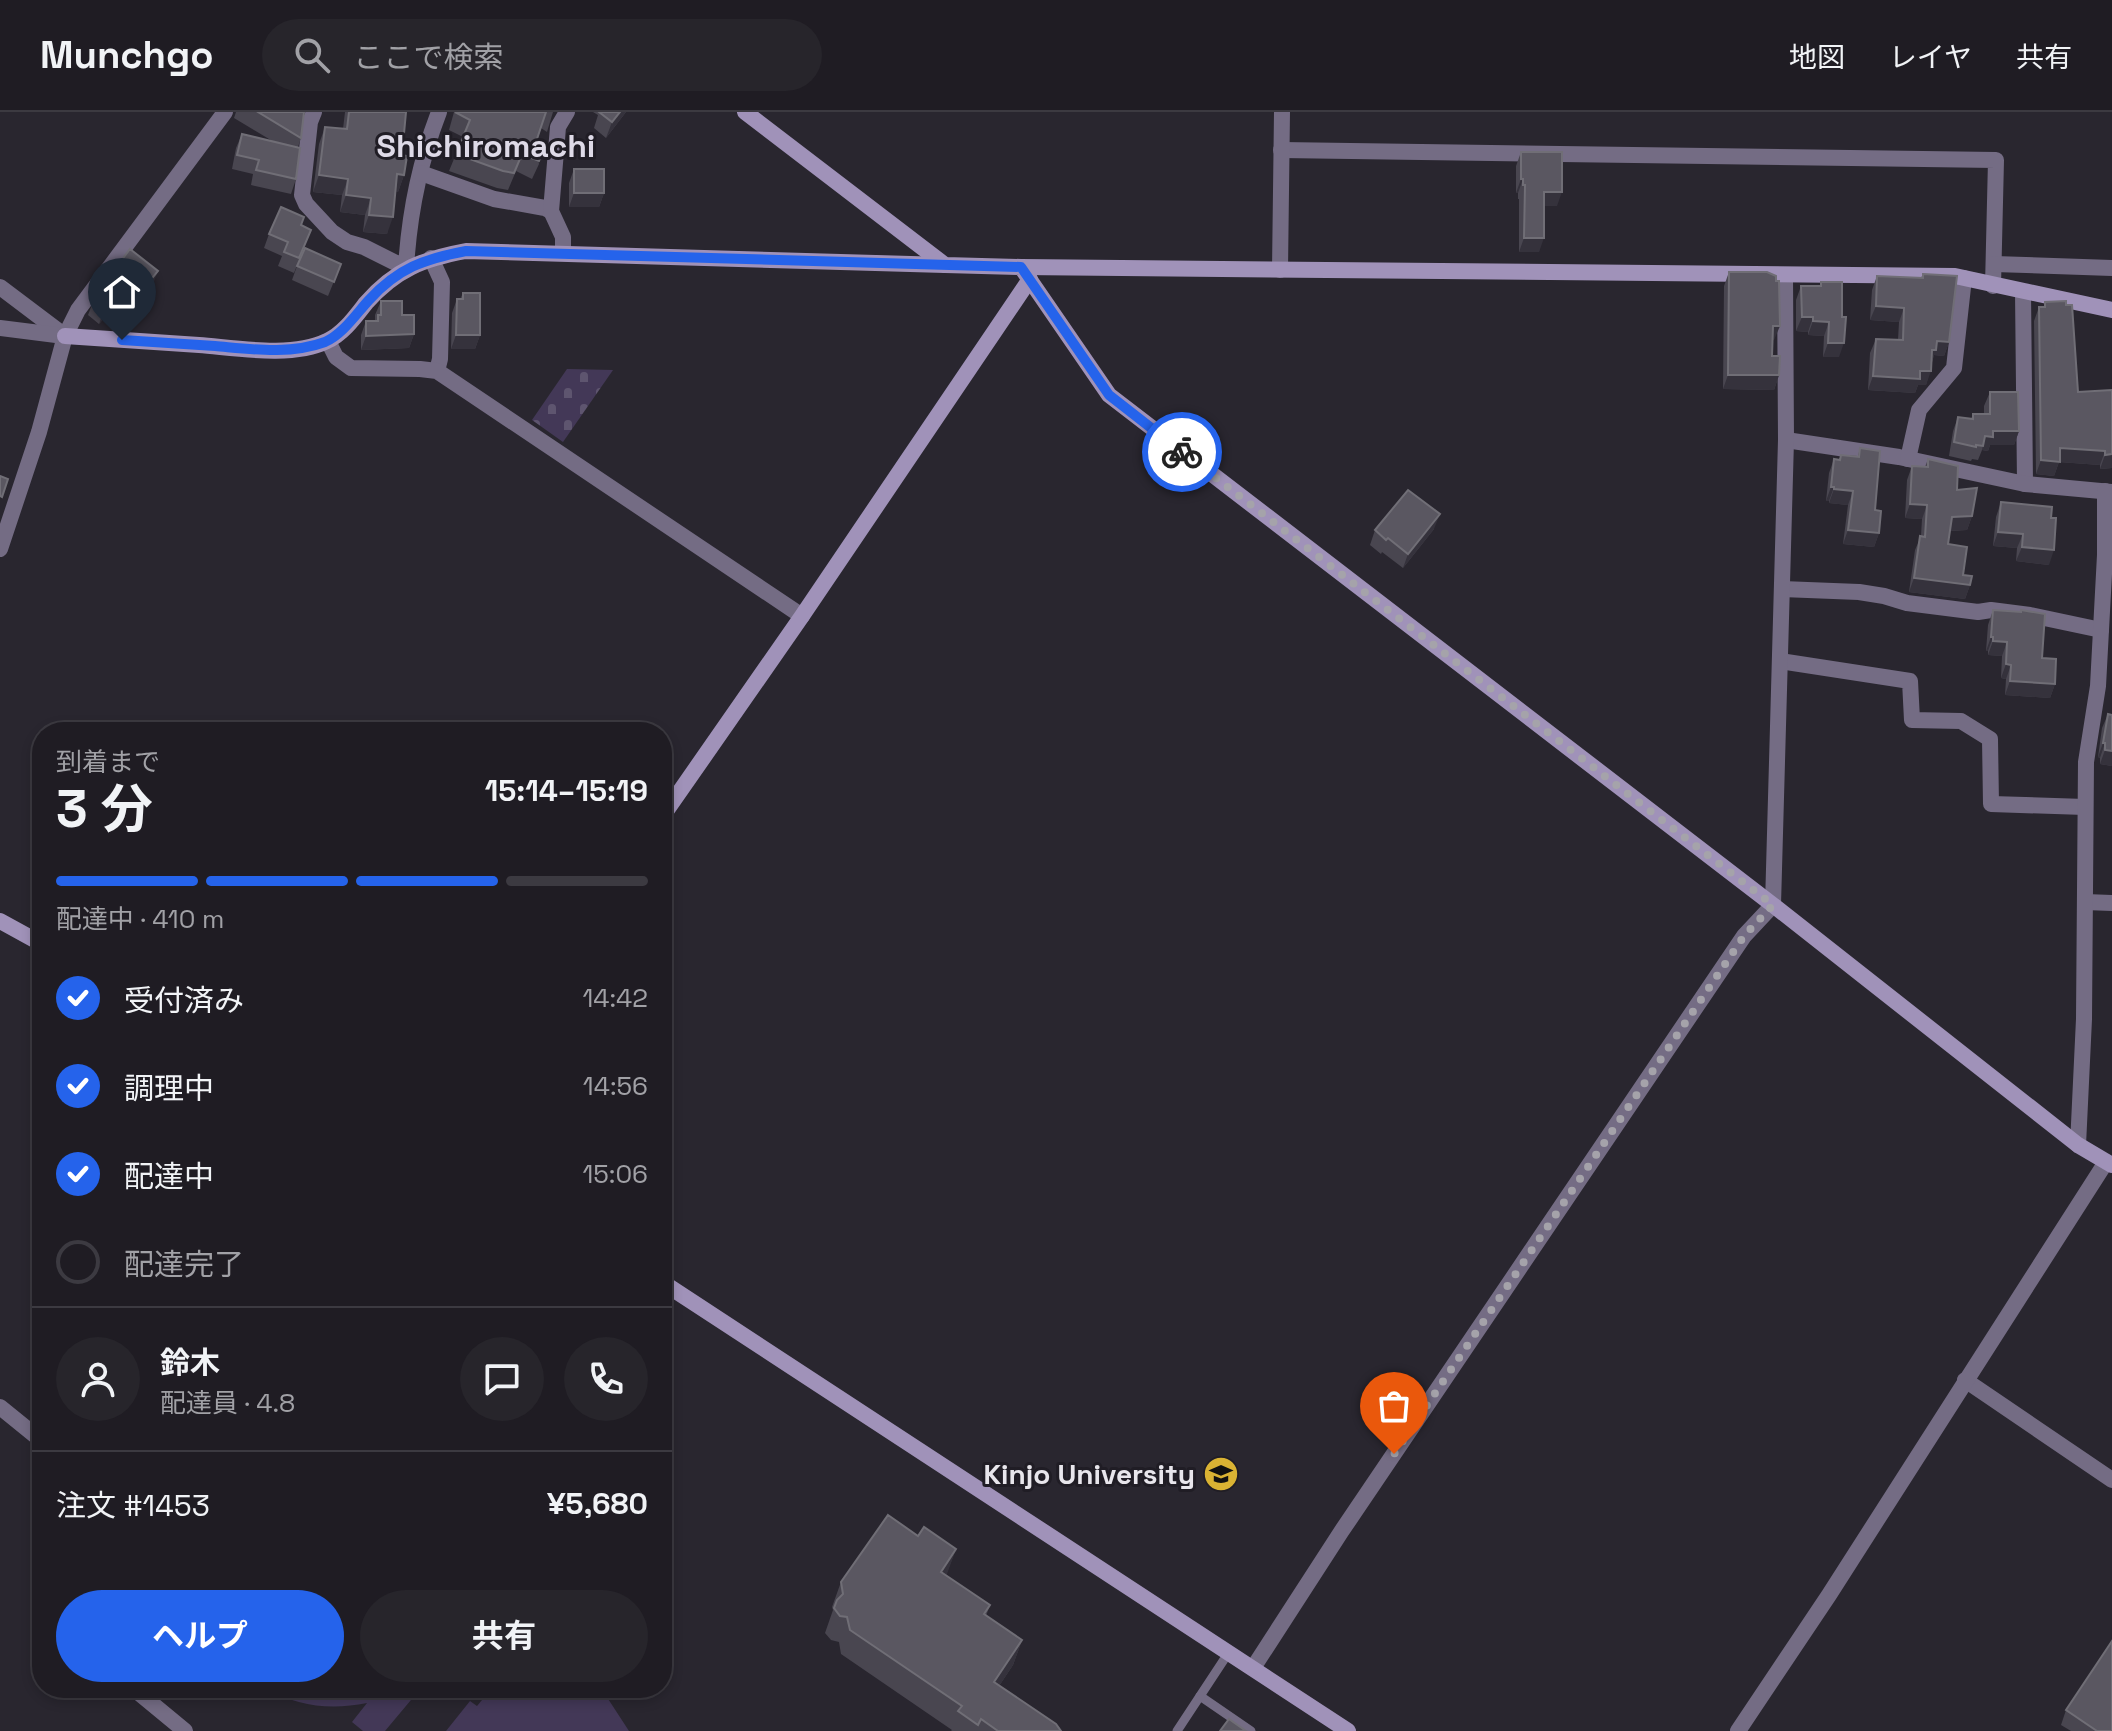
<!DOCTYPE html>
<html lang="ja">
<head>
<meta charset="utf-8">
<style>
  body { margin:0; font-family:"Space Grotesk","Noto Sans JP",sans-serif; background:#27252b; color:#f1f3f6; height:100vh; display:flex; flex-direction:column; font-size:30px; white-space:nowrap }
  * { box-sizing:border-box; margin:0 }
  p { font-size:26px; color:#a1a1a6 }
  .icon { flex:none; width:44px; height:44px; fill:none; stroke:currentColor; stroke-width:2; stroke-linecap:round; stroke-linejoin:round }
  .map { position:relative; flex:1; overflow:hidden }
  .drawer { position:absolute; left:32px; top:610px; width:640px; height:976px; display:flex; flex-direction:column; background:#1f1c23; border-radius:32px; box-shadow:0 4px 12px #0003,0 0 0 2px #3c3a41 }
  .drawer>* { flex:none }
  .pin { position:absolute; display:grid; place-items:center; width:68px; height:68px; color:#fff; margin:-82px -34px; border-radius:50% 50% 50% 0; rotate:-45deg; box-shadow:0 0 8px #0007 }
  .pin .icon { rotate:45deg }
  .courier { position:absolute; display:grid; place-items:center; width:80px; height:80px; margin:-40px; border:6px solid #2563eb; border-radius:50%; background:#fff; color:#222; box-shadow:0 2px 10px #0007 }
  .overview em { font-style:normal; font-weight:700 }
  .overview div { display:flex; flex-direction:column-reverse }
  .overview { display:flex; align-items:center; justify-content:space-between; height:136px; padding:0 24px }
  h1 { font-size:52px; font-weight:700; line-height:60px }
  .bar { display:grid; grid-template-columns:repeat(4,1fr); gap:12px 8px; align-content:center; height:96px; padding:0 24px }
  .bar i { height:10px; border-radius:6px; background:#3c3a41 }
  .bar .current { background:#2563eb }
  .bar p { grid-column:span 4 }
  .line { display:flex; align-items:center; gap:20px; padding:0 24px; border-top:2px solid #3c3a41 }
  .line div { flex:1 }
  .round { display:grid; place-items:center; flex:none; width:84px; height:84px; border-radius:42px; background:#27252b }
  ol { padding:0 24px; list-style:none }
  li { display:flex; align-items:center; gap:24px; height:88px }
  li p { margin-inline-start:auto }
  li .icon { padding:8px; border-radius:50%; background:#2563eb; color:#fff; stroke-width:4 }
  li:last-child { color:#a1a1a6 }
  li i { width:44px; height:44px; border:4px solid #3c3a41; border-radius:50% }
  .cta { display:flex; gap:16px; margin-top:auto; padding:16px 24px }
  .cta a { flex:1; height:92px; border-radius:48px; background:#2563eb; color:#fff; font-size:32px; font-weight:700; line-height:92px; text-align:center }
  .cta a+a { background:#27252b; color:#f1f3f6 }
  header { display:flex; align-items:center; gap:48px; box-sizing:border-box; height:112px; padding:0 40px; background:#1f1c23; border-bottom:2px solid #3c3a41 }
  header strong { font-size:38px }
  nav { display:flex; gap:44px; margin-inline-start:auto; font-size:28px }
  .search { width:560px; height:72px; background:#27252b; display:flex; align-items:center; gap:20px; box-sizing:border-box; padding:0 28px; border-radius:44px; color:#a1a1a6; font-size:30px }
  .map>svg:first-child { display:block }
  .green { fill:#433857 }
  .cemetery { fill:url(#cemetery-stones) }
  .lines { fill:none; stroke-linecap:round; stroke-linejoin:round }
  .lane { stroke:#746c84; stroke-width:9 }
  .street { stroke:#746c84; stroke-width:16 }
  .secondary { stroke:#a092b9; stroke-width:16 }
  .wall { fill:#494650 }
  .shaded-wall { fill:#35323c }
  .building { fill:#5a5761; stroke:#706e76; stroke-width:2 }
  .done { stroke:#a5a3aa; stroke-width:8; stroke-dasharray:0 14.4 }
  .route { stroke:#2563eb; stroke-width:10 }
  .labels { text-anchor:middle; stroke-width:6; stroke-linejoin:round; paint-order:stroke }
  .poi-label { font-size:28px; font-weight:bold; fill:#e8e6ec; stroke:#201d25; text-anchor:end }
  .quarter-label { font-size:32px; font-weight:bold; fill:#dedae7; stroke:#201d25 }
</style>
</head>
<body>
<header>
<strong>Munchgo</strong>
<div class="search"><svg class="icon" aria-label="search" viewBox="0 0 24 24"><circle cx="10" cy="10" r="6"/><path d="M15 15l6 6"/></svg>ここで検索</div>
<nav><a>地図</a><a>レイヤ</a><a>共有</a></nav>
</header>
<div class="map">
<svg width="2112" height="1619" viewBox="0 0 2112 1619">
  <defs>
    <pattern id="cemetery-stones" width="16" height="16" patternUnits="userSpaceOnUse" patternTransform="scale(2)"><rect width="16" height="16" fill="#433857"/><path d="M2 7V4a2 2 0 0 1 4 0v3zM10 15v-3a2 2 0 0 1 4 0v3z" fill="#5e556f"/></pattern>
  </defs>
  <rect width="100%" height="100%" fill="#29262f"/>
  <g class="green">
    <path d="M266,1576H421L385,1619H363L352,1610L367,1591C332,1598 297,1595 266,1576Z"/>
    <path d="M492,1576H601L629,1619H446L470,1589L477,1594Z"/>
  </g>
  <path class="cemetery" d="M567,257L613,258L563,330L532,308Z"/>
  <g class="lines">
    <g class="lane">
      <path d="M1200,1584L1251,1619"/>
      <path d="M1177,1619L1229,1540"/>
    </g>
    <g class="street">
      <path d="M314,0L310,10L302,83L306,92L332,120L347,130L364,135L406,156C409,104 420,49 439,0"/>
      <path d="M1281,38L1996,48L1993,174"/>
      <path d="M421,61L494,87L545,96L551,99"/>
      <path d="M563,141V125L551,99L558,15L567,0"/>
      <path d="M431,146L442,170L440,247L437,259"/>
      <path d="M1994,152L2112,156"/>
      <path d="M1280,158L1282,0"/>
      <path d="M0,175L65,224"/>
      <path d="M2023,180L2025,372"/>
      <path d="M0,216L64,224"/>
      <path d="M328,229L336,245L351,256L420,257L437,259L802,504"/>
      <path d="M1786,328L1899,345L2025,372L2112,380"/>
      <path d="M1908,347L1919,298L1954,256L1964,166"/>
      <path d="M0,437L39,320L65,224L78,198L225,0"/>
      <path d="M1782,477L1859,480L1884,484L1907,491L1978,500L1991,498L2030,503L2101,518"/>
      <path d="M1780,549L1910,569L1912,608L1961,609L1990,627L1991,692L2085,695"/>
      <path d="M2085,790L2112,791"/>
      <path d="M2078,1033L2084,907L2086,650L2098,574L2105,443V379"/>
      <path d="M1965,1268L2112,1368"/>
      <path d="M0,1295L42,1329"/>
      <path d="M1253,1556L1341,1420L1744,824L1773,793L1786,328L1785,163"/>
      <path d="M133,1576L185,1619"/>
      <path d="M1738,1619L1829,1483L2106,1050"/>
    </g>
    <g class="secondary">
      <path d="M745,0L945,153L1021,155L1109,283L1773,793L2078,1033L2112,1053"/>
      <path d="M1021,155L1955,164L2112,198"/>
      <path d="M65,224C110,227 155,230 199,233C237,236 292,246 327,229C343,222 355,205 366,191C396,157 423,147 466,139L945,153"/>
      <path d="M662,705L802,504L1030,167"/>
      <path d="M0,809L42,832"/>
      <path d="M662,1170L1348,1619"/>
    </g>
  </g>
  <g class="wall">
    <path d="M236,0H304L301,26L298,35L296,67L291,82L251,73L253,62L232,57L236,36L242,22L274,30L234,6Z"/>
    <path d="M345,0H406L402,43L404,63L398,80L396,79L387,122L363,120L365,103L340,100L342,83L313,80L319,32L325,15L343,17Z"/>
    <path d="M454,0H553L547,20L541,16L536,30L539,52L532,67L516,59L508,78L497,76L449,59L463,25L449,18Z"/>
    <path d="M593,0H626L606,26L594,16L598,3Z"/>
    <path d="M1521,40L1557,94H1544L1539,140H1519V87H1518V81H1516V54Z"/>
    <path d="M574,57L604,81L599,95H569V71Z"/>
    <path d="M301,114L311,118L294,161L278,154L282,144L264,136L269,122Z"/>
    <path d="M341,152L328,184L292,168L297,154Z"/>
    <path d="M1729,160L1774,228H1773L1772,244L1779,263L1774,278L1723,277L1724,174Z"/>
    <path d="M1923,162L1949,230L1944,244L1934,243L1926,273H1918L1915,281L1868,278L1870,241L1876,227L1898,228L1899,210L1870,208L1872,178L1877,164L1921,166Z"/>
    <path d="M1821,170L1839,245H1823L1824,224L1808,223V220L1796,219V188L1801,174H1820Z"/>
    <path d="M150,180L120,217L117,216L104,206L99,212L88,203L96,182Z"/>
    <path d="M463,181L480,223L475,237H451L452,201L457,187H460Z"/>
    <path d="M381,189L402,203L414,222L409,236L361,238V223L366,209H375V203Z"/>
    <path d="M2045,190L2078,280L2112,356L2100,357V353L2059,350L2054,364L2036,362L2034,209L2039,195H2044Z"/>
    <path d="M1990,280L2019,319L2014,333H1990L1988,339L1982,338L1978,348L1972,347L1971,349L1949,344L1953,319L1958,305L1971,307L1973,302H1984V294Z"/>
    <path d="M1860,336L1875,398L1879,421L1874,435L1843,432L1848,393L1829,391V389H1826L1829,361L1834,347L1839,348L1841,343L1858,344Z"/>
    <path d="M1928,347L1957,378L1972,404L1967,418L1950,419L1948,432L1963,463L1970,473L1965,487L1909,480L1915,438L1921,424L1922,407L1905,406L1907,368L1912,354L1925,355Z"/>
    <path d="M2001,390L2049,453L2016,449L2017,436L1993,434L1996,405Z"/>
    <path d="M1434,417L1403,456L1382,440L1381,442L1370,433L1375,418Z"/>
    <path d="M1993,498L2042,546L2055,572L2050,586L2005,583L2006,567L2001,566L2002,544L1988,543V539H1986L1988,513Z"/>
    <path d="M2108,602L2112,654L2100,652V646L2098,645L2102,616Z"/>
    <path d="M918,1424L956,1437L946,1463L990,1493L986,1504L1022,1528L1013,1553L999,1574L1061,1619H951L952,1618L841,1542L839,1530L831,1528L825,1521L833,1498L832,1495L841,1470Z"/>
    <path d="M2066,1598L2112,1619H2071L2061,1613Z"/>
  </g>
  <g class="shaded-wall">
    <path d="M620,0H626L606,26L612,10Z"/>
    <path d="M397,62L404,63L398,80L391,79Z"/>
    <path d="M319,63L348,67L342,83L313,80Z"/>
    <path d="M1521,67H1523L1518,81H1516Z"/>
    <path d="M1544,80H1562L1557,94H1539Z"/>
    <path d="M574,81H604L599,95H569Z"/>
    <path d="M346,83L371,86L365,103L340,100Z"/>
    <path d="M369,103L393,105L387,122L363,120Z"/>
    <path d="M1524,126H1544L1539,140H1519Z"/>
    <path d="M158,159L150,180L120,217L117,216L124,195Z"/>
    <path d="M111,185L104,206L99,212L107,190Z"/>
    <path d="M1876,194L1904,196L1899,210L1870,208Z"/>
    <path d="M1802,205H1813L1808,220L1796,219Z"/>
    <path d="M1813,209L1829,210L1824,224L1808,223Z"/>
    <path d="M1773,214H1780L1774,228H1768Z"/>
    <path d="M414,222L409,236L361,238L366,224Z"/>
    <path d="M456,223H480L475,237H451Z"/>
    <path d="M1937,229L1949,230L1944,244L1934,243L1931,252L1932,238Z"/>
    <path d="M1828,231H1844L1839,245H1823Z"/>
    <path d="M1920,259H1931L1926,273H1918L1915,281L1868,278L1873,264Z"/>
    <path d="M1728,263H1779L1774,278L1723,277Z"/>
    <path d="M1993,319H2019L2014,333H1990L1988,339L1982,338L1985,324Z"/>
    <path d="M2060,336L2105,339L2100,353L2059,350L2054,364L2036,362L2041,348Z"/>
    <path d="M2112,342V356L2100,357L2105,343Z"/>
    <path d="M1831,375H1834L1829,389H1826Z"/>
    <path d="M1834,377L1853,379L1848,393L1829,391Z"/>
    <path d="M1910,392L1927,393L1922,407L1905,406Z"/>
    <path d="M1440,402L1434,417L1403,456L1408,442Z"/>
    <path d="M1972,404L1967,418L1947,419L1952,405Z"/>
    <path d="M1848,418L1879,421L1874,435L1843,432Z"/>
    <path d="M1998,420L2023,422L2017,436L1993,434Z"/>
    <path d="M2022,435L2054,438L2049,453L2016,449Z"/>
    <path d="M1914,466L1970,473L1965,487L1909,480Z"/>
    <path d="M1991,525H1993L1988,539H1986Z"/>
    <path d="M1993,529L2007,530L2002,544L1988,543Z"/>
    <path d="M2006,552L2011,553L2006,567L2001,566Z"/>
    <path d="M2010,569L2055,572L2050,586L2005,583Z"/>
    <path d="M2103,631H2105L2100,646L2098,645Z"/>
    <path d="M2105,638L2112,639V654L2100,652Z"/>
    <path d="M956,1437L947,1462L932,1484L941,1460Z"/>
    <path d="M1022,1528L1013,1553L985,1595L994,1570Z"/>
  </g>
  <g class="building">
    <path d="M258,0H304L301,26Z"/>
    <path d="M349,0H406L402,43L407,44L404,63L397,62L393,105L369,103L371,86L346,83L348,67L319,63L325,15L347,17Z"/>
    <path d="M455,0H546L536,30L545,34L539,49L522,42L514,61L503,59L456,42L470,8Z"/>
    <path d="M599,0H620L612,10Z"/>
    <path d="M242,22L300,36L296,67L256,58L259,48L237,43Z"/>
    <path d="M1521,40H1562V80H1544V126H1524L1525,73H1523V67H1521Z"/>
    <rect x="574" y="57" width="30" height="24"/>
    <path d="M281,95L304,105L301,113L311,118L299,146L284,140L288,130L269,122Z"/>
    <path d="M305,136L341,152L334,170L297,154Z"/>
    <path d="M130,137L158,159L128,196L124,195L111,185L107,190L96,182Z"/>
    <path d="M1729,160H1767L1776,164V169H1779L1780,214H1773L1772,244H1780L1779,263H1728Z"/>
    <path d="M1923,162L1957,164L1949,230L1937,229L1936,238H1932L1931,259H1920V267L1873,264L1876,227L1903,228L1904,196L1876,194L1877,164L1923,166Z"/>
    <path d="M1821,170H1842V205H1846L1844,231H1828L1829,210L1813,209V205H1802L1801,174H1821Z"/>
    <path d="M463,181H480V223H456L457,187H463Z"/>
    <path d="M381,189H402V203H414V222L366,224V209H378V203H381Z"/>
    <path d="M2066,189V193H2072L2078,280L2112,278V342L2105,343V339L2060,336V350L2041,348L2039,195H2045V190Z"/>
    <path d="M1990,280H2018L2019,319H1993V325L1985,324L1983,334L1976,333V335L1954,330L1958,305L1973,307V302H1990Z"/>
    <path d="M1860,336L1880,339L1875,398L1881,399L1879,421L1848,418L1853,379L1834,377V375H1831L1834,347L1840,348L1841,343L1859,345Z"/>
    <path d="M1928,347L1958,354L1957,378L1977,376L1972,404L1952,405L1948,432L1967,435L1963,463L1972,464L1970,473L1914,466L1920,424L1925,425L1927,393L1910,392L1912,354L1928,355Z"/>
    <path d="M0,364L8,367L2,385L0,384Z"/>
    <path d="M1408,378L1440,402L1408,442L1388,426L1386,428L1375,418Z"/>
    <path d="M2001,390L2052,395L2051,406H2056L2054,438L2022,435L2023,422L1998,420Z"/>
    <path d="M1993,498L2021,500V498L2045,502L2042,546L2056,547L2055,572L2010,569L2011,553L2006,552L2007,530L1993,529V525H1991Z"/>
    <path d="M2108,602L2112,603V639L2105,638V631H2103Z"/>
    <path d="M888,1403L918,1424L924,1415L956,1437L941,1460L990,1493L984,1502L1022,1528L994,1570L1056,1612L1061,1619H998L981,1607L978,1613L958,1599L962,1594L850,1518L847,1505L840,1504L834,1496L837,1488L843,1482L841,1470Z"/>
    <path d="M2112,1529V1619H2097L2066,1598Z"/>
    <path d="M1229,1607L1246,1619H1220Z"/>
  </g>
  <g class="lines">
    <path class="done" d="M1182,340L1773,793L1744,824L1394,1342"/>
    <path class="route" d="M122,228C153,230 184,232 215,234C250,237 290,243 325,230C343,222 356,202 369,188C398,156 424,147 466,139L1021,155L1109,283L1182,340"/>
  </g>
  <defs>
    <g id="university-disc" transform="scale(1.8)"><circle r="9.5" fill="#dab333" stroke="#201d25"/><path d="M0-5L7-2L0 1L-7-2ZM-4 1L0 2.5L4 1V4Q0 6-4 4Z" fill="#111"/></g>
  </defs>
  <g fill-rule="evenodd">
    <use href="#university-disc" x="1221" y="1362"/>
  </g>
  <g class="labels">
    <g class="poi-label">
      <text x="1195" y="1372">Kinjo University</text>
    </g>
    <g class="quarter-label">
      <text x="486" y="45">Shichiromachi</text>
    </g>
  </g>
</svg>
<div class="pin" style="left:1394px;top:1342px;background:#ea580c"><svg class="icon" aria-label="bag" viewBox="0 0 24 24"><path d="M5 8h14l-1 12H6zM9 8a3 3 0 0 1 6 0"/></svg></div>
<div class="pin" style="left:122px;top:228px;background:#1f2937"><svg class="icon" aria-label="home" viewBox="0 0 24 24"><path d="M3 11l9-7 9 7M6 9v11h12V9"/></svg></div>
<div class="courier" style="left:1182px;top:340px"><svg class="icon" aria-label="bike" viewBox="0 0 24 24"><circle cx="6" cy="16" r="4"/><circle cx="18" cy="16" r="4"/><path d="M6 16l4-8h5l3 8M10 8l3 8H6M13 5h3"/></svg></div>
<section class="drawer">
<div class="overview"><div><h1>3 分</h1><p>到着まで</p></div><em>15:14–15:19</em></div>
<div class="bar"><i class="current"></i><i class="current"></i><i class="current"></i><i></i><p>配達中 · 410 m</p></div>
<ol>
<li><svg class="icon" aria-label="check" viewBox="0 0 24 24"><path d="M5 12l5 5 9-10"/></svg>受付済み<p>14:42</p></li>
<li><svg class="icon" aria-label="check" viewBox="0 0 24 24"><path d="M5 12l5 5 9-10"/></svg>調理中<p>14:56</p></li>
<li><svg class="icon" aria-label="check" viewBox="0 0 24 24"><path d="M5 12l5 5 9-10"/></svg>配達中<p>15:06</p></li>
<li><i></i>配達完了</li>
</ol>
<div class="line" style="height:144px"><a class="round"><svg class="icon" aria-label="person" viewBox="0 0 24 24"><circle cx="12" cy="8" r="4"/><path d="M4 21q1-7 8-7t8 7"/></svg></a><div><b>鈴木</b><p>配達員 · 4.8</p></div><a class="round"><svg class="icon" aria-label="chat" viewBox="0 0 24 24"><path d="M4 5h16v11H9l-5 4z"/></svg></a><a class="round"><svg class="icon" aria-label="phone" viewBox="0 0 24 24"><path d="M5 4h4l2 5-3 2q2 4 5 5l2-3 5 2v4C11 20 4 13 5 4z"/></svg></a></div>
<div class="line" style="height:104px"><div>注文 #1453</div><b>¥5,680</b></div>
<div class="cta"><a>ヘルプ</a><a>共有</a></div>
</section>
</div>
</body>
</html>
